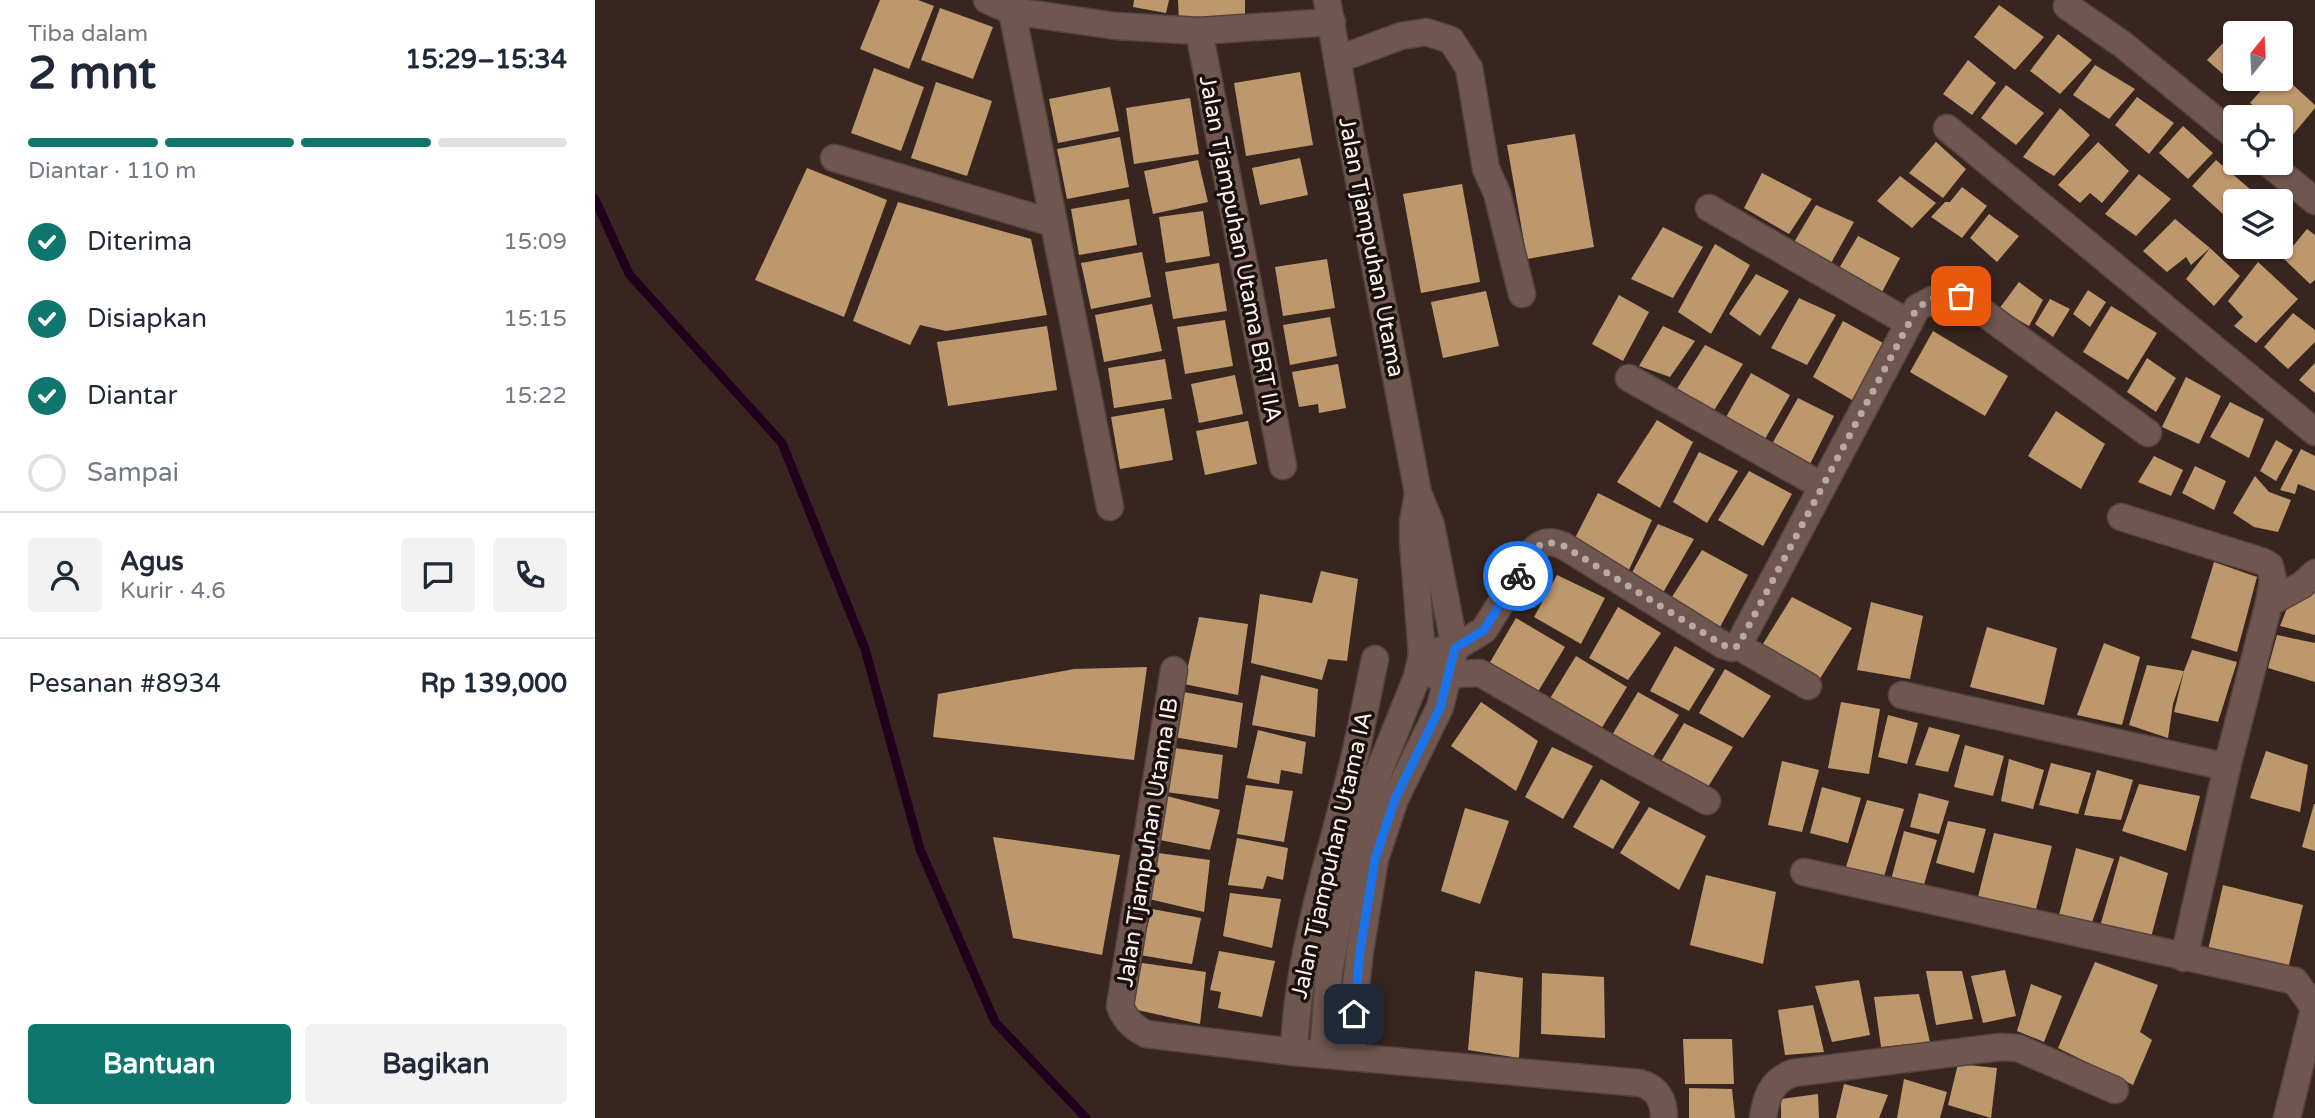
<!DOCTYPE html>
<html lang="id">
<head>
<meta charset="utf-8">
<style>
  body { margin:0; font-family:"Varela Round",sans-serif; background:#f2f2f3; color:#1f2937; height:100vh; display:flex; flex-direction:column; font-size:26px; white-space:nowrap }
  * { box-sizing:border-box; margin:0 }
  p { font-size:23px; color:#747a83 }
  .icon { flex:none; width:38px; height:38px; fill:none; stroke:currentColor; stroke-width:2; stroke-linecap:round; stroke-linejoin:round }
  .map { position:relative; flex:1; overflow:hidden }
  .sheet { display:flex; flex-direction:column; background:#fff; width:595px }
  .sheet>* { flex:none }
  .needle { width:46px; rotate:18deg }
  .controls { position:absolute; left:1628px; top:21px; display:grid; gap:14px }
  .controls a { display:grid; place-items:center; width:70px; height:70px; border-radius:7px; background:#fff; box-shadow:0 2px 5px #0004; font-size:35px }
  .pin { position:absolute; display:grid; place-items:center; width:60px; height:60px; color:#fff; margin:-30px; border-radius:14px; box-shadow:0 4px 10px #0006 }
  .courier { position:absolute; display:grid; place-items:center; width:70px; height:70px; margin:-35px; border:5px solid #1a73e8; border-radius:50%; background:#fff; color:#222; box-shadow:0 2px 9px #0007 }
  .headline em { font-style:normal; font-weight:700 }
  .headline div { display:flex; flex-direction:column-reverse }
  .headline { display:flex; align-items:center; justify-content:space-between; height:119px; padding:0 28px }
  h1 { font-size:46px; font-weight:700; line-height:52px }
  .bar { display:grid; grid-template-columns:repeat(4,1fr); gap:10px 7px; align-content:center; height:84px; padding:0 28px }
  .bar i { height:9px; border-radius:5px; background:#e0e1e3 }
  .bar .on { background:#0f766e }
  .bar p { grid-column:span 4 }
  .line { display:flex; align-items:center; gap:18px; padding:0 28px; border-top:2px solid #e0e1e3 }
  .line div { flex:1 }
  .round { display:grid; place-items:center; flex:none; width:74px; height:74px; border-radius:7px; background:#f2f2f3 }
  ol { padding:0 28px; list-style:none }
  li { display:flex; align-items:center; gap:21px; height:77px }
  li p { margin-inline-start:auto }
  li .icon { padding:7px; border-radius:50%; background:#0f766e; color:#fff; stroke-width:4 }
  li:last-child { color:#747a83 }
  li i { width:38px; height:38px; border:4px solid #e0e1e3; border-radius:50% }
  .primary-button { display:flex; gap:14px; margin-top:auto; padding:14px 28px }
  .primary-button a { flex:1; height:80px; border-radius:7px; background:#0f766e; color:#fff; font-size:28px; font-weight:700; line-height:80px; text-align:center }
  .primary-button a+a { background:#f2f2f3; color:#1f2937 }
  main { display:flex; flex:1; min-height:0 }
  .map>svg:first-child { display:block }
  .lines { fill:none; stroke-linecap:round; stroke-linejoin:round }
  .stream { stroke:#20001c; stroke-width:9 }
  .building { fill:#be986d }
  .street-casing { stroke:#55433f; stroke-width:29 }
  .street { stroke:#6f5750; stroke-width:26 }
  .done { stroke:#b9a9a4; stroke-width:7; stroke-dasharray:0 12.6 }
  .route { stroke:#1a73e8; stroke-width:9 }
  .labels { text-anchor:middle; stroke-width:7; stroke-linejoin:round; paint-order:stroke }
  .street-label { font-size:23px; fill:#fef0ec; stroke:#1a110e }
</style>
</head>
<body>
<main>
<section class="sheet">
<div class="headline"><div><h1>2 mnt</h1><p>Tiba dalam</p></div><em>15:29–15:34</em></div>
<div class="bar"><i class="on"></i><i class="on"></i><i class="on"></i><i></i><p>Diantar · 110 m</p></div>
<ol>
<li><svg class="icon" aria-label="check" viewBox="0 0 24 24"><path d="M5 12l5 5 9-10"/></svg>Diterima<p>15:09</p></li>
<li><svg class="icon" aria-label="check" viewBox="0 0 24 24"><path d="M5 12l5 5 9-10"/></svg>Disiapkan<p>15:15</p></li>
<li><svg class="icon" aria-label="check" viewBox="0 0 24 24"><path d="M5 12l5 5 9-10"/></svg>Diantar<p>15:22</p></li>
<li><i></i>Sampai</li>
</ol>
<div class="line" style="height:126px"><a class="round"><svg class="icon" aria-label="person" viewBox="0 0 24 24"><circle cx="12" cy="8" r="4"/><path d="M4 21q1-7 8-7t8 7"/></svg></a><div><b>Agus</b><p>Kurir · 4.6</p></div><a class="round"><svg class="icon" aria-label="chat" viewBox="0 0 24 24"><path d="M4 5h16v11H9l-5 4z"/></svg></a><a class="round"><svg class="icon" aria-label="phone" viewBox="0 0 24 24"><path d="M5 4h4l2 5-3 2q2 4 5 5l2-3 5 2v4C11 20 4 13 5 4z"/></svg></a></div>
<div class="line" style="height:91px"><div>Pesanan #8934</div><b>Rp 139,000</b></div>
<div class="primary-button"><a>Bantuan</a><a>Bagikan</a></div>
</section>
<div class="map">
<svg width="1720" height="1118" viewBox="0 0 1720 1118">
  <rect width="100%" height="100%" fill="#39251f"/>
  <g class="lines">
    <path class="stream" d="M0,199L34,274L187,443L270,649L325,849L400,1022L491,1118"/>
  </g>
  <g class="building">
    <path d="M285,0H323L339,6L314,69L265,49Z"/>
    <path d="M539,0H574L571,13L538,7Z"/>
    <path d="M583,0H650V20L584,22Z"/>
    <path d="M1404,5L1449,37L1420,70L1379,37Z"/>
    <path d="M345,8L398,27L378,79L326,60Z"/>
    <path d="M1642,28L1647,33H1640V79H1659L1647,91L1612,60Z"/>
    <path d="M1463,34L1497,60L1465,94L1435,71Z"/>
    <path d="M1373,60L1401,83L1377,115L1348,94Z"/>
    <path d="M1500,65L1540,89L1514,119L1478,95Z"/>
    <path d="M279,68L329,87L306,151L256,133Z"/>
    <path d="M705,72L718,145L651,156L639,83Z"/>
    <path d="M1685,73L1720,105V108L1696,137L1685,128V117H1672L1655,103L1676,79H1685Z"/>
    <path d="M341,82L397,101L372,176L316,158Z"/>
    <path d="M1411,85L1449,113L1421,145L1386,118Z"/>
    <path d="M515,87L524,131L463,143L454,99Z"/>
    <path d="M1542,97L1579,123L1554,154L1520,125Z"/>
    <path d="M595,98L604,154L539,164L531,108Z"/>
    <path d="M1465,108L1495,135L1459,176L1428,157Z"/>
    <path d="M1588,126L1618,153L1593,179L1564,153Z"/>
    <path d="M980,134L999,247L932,259L912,145Z"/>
    <path d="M525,137L534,187L472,199L462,149Z"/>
    <path d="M1341,142L1371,169L1348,198L1314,173Z"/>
    <path d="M1503,142L1534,171L1507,203L1495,193L1485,203L1463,185Z"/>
    <path d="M705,158L713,195L665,205L657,168Z"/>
    <path d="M603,160L613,202L558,214L549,171Z"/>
    <path d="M1621,160L1655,189L1629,215L1597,186Z"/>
    <path d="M212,168L292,200L249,317L160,280Z"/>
    <path d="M1167,173L1217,199L1194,234L1149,208Z"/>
    <path d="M1544,174L1576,199L1541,236L1510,214Z"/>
    <path d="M1305,176L1341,203L1317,228L1282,201Z"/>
    <path d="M867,184L885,282L826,293L808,194Z"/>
    <path d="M1367,187L1392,206L1367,238L1336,217L1350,202H1355Z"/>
    <path d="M1660,192L1672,201H1652Z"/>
    <path d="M534,199L542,245L484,255L476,209Z"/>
    <path d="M303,202L436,239L452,315L351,331L325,325L315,345L258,321Z"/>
    <path d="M1221,205L1259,222L1236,263L1198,244Z"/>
    <path d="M608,211L615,256L571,263L564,217Z"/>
    <path d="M1685,212L1698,223L1685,237Z"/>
    <path d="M1394,214L1424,236L1402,262L1375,238Z"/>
    <path d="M1580,219L1615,248L1596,265L1591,257L1572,272L1548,251Z"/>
    <path d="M1068,227L1108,247L1078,298L1036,279Z"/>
    <path d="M1712,229L1720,235V280L1715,284L1688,258Z"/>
    <path d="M1263,236L1305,258L1287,292L1243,270Z"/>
    <path d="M1120,244L1155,265L1116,334L1083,312Z"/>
    <path d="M1615,248L1645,276L1619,306L1591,279Z"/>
    <path d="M547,252L556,297L496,309L486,263Z"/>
    <path d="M732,259L740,308L688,316L680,267Z"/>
    <path d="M1663,262L1703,299L1661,343L1639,326L1648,317L1633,301Z"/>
    <path d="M624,263L632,311L578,319L570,272Z"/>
    <path d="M1161,274L1194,291L1165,336L1134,314Z"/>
    <path d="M1424,282L1448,300L1434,326L1404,309Z"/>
    <path d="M1493,290L1511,302L1495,327L1478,314Z"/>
    <path d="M891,291L904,346L848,358L836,302Z"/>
    <path d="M1024,295L1054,312L1028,361L997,344Z"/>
    <path d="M1204,298L1241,315L1212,365L1176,348Z"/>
    <path d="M1455,299L1475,309L1458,337L1440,324Z"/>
    <path d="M557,304L567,351L509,362L500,315Z"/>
    <path d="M1516,306L1562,333L1533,380L1488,352Z"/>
    <path d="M1698,313L1720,330V342L1693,369L1669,347Z"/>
    <path d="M735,317L742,356L695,365L688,325Z"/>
    <path d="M630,320L638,366L590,374L582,327Z"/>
    <path d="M1248,321L1290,344L1257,400L1218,377Z"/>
    <path d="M452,326L462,390L353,406L342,342Z"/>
    <path d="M1068,326L1100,341L1075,377L1044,366Z"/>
    <path d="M1338,331L1413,376L1390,416L1315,372Z"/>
    <path d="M1110,345L1148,364L1118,412L1080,392Z"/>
    <path d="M1552,358L1581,378L1561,412L1532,392Z"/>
    <path d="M570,359L577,399L519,408L513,368Z"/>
    <path d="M1720,363V393L1704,380Z"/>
    <path d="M743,364L751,408L724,413L723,404L704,407L697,372Z"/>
    <path d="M1156,373L1195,395L1170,439L1131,417Z"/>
    <path d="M640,375L648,414L604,423L596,384Z"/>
    <path d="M1591,377L1626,396L1604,444L1567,427Z"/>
    <path d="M1203,398L1239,416L1213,468L1177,444Z"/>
    <path d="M1635,402L1669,419L1654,458L1615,437Z"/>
    <path d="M569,408L578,460L525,469L516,417Z"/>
    <path d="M1461,411L1510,444L1486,489L1433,456Z"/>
    <path d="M1062,420L1098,442L1065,508L1022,482Z"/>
    <path d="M653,421L662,464L610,475L601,431Z"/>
    <path d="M1681,440L1698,450L1681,481L1665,471Z"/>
    <path d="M1706,449L1720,456V491L1703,484L1700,494L1685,490Z"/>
    <path d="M1104,452L1143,471L1112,523L1078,502Z"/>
    <path d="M1559,456L1588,470L1576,496L1543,482Z"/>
    <path d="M1600,466L1631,481L1619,510L1587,493Z"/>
    <path d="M1154,471L1197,494L1168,546L1123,520Z"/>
    <path d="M1660,476L1674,492L1696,500L1683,532L1659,527L1638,513Z"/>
    <path d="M1003,493L1057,520L1033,572L979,540Z"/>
    <path d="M1063,524L1099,539L1066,596L1033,580Z"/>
    <path d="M1107,550L1153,575L1125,627L1075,600Z"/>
    <path d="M1619,562L1662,577L1642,652L1596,638Z"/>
    <path d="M726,571L763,579L752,661L733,659L727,680L656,663L665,594L717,603Z"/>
    <path d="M962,575L1010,598L986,644L939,617Z"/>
    <path d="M1720,581V635L1685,626L1695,601Z"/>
    <path d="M1197,597L1257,628L1224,680L1166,647Z"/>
    <path d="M1276,602L1328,616L1315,679L1262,670Z"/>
    <path d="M1023,607L1066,633L1033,680L994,658Z"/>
    <path d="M604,617L653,624L643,695L589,684Z"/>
    <path d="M921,618L970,647L941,695L891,669Z"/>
    <path d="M1392,627L1462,648L1449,705L1375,687Z"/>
    <path d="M1682,635L1720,643V682L1673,668Z"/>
    <path d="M1509,643L1545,657L1527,725L1482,715Z"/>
    <path d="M1080,646L1120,669L1094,711L1055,691Z"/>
    <path d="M1597,650L1642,662L1623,722L1579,712L1589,671Z"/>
    <path d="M981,656L1032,687L1003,734L951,705Z"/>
    <path d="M1552,665L1589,671L1578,704L1573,738L1534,725Z"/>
    <path d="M552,667L539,760L338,737L343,694L479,669Z"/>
    <path d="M1130,669L1176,696L1148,738L1104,713Z"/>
    <path d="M666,675L723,689L720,737L657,725Z"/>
    <path d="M589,692L648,703L642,748L579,737Z"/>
    <path d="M1043,692L1084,715L1058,756L1017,735Z"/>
    <path d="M886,702L943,741L921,791L856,746Z"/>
    <path d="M1246,702L1285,709L1274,774L1233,768Z"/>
    <path d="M1293,715L1323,723L1312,764L1283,757Z"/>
    <path d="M1089,723L1138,747L1111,790L1064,765Z"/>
    <path d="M1334,727L1365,735L1353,772L1320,765Z"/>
    <path d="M663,730L711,742L707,774L686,770L684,784L652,778Z"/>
    <path d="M1370,745L1409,756L1398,796L1359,787Z"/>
    <path d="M957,747L998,766L968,819L930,797Z"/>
    <path d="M580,748L628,755L623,799L571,792Z"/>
    <path d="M1671,751L1713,765L1705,812L1655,798Z"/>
    <path d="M1414,759L1449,770L1438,809L1406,801Z"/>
    <path d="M1187,761L1224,770L1207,832L1173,825Z"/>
    <path d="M1456,763L1496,773L1483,814L1444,805Z"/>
    <path d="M1502,770L1538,780L1526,820L1489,815Z"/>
    <path d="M1006,779L1045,802L1018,849L978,827Z"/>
    <path d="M1544,784L1605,796L1591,851L1527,831Z"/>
    <path d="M651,785L698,791L689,842L642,834Z"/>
    <path d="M1227,787L1266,798L1253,843L1215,833Z"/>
    <path d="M1324,793L1354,801L1344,834L1315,827Z"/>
    <path d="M572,796L625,810L615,850L565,840Z"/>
    <path d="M1272,800L1309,809L1288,880L1250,870Z"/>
    <path d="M1719,804H1720V851L1707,847Z"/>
    <path d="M1054,807L1111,836L1084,890L1025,853Z"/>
    <path d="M870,808L914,821L885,904L846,891Z"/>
    <path d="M1353,821L1391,829L1379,873L1341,863Z"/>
    <path d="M1309,831L1342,840L1328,888L1296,880Z"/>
    <path d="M1399,833L1457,846L1440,913L1383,897Z"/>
    <path d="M398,837L525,855L507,955L418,938Z"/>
    <path d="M642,838L693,848L688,880L672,876L668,889L633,885Z"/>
    <path d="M1481,848L1519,859L1495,928L1463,919Z"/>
    <path d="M563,853L615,860L609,912L554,899Z"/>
    <path d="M1525,856L1573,873L1554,945L1504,930Z"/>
    <path d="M1111,875L1181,892L1168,964L1095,945Z"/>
    <path d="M1628,885L1708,905L1693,969L1613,950Z"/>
    <path d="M635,893L686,899L677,948L628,936Z"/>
    <path d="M557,909L606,918L597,964L545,955Z"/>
    <path d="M624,951L680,961L667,1017L623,1008L626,992L615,990Z"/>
    <path d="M1500,962L1563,985L1545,1032L1557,1040L1538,1085L1463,1048Z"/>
    <path d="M547,963L611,972L605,1024L538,1009Z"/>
    <path d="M1410,970L1421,1016L1388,1023L1376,976Z"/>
    <path d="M880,971L928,978L924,1058L873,1050Z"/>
    <path d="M1331,971H1367L1378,1019L1341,1025Z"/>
    <path d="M947,973L1009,977L1010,1038L946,1034Z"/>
    <path d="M1264,980L1275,1035L1237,1042L1220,986Z"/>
    <path d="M1436,984L1467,996L1449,1042L1422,1031Z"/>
    <path d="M1324,994L1335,1042L1286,1047L1279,997Z"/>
    <path d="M1218,1005L1229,1052L1190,1055L1183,1010Z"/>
    <path d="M1088,1039H1137L1139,1084H1090Z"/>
    <path d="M1363,1064L1402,1068L1396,1118L1353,1105Z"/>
    <path d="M1309,1079L1352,1092L1345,1118H1302Z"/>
    <path d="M1249,1084L1293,1095L1284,1118H1241Z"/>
    <path d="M1094,1088L1137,1089L1140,1118H1094Z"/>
    <path d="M1223,1094L1224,1118H1186V1099Z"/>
  </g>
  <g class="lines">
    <g class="street-casing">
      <g id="street">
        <path d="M392,0L417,11L521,26L604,31L737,22"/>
        <path d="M732,0L756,138L823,493L836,525L860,648L845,707L800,799L780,859L765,951L760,993L757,1056"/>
        <path d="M1472,6L1527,44L1640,136"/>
        <path d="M417,11L515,507"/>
        <path d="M604,31L688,466"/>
        <path d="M744,59L806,36L831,32L856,40L874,68L891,169L902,193L927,294"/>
        <path d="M1352,128L1720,432"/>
        <path d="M239,158L458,223"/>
        <path d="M1673,163L1720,201"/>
        <path d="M1114,208L1314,323"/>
        <path d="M1034,378L1227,486"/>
        <path d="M1526,517L1669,562L1675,566L1678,580L1674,603L1632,767L1589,958"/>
        <path d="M1674,603L1707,585L1720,573"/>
        <path d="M1143,646L1322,308C1338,299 1351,290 1370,299L1553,433"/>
        <path d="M846,650L860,648L889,630L940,549C950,540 957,541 969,546L1128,645L1137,648L1143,646L1213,686"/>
        <path d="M579,670L525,1006C530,1020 538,1027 551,1034L699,1052L1045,1083C1063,1088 1069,1101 1069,1118"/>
        <path d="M839,675L885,673L1032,758L1112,801"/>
        <path d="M1307,695L1632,767"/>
        <path d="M1209,872L1700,981L1718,1006"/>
        <path d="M699,1052C702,961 731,872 753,784C764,743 771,701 780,659"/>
        <path d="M728,1054L734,973L757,846L772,801L822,677L827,654L818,541V522L823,494"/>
        <path d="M1168,1118C1171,1097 1176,1081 1198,1073L1405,1047L1423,1048L1520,1090"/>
        <path d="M1692,1118L1720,1005"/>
      </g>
    </g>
    <use href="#street" class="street"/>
  </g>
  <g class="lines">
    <path class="done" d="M923,576C936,555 940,535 969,546L1128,645L1137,648L1143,646L1322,308L1342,296H1366"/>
    <path class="route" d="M759,1014L765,951L780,859L800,799L845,708L860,648L889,630L923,576"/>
  </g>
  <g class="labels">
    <g class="street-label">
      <text transform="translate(777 247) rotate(79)" y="8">Jalan Tjampuhan Utama</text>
      <text transform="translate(646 249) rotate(79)" y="8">Jalan Tjampuhan Utama BRT IIA</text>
      <text transform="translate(552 842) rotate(-81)" y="8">Jalan Tjampuhan Utama IB</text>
      <text transform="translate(736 855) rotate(-77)" y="8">Jalan Tjampuhan Utama IA</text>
    </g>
  </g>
</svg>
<div class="controls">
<a><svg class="needle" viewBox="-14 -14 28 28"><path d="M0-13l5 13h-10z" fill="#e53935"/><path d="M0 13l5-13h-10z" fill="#747a83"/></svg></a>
<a><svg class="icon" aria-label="locate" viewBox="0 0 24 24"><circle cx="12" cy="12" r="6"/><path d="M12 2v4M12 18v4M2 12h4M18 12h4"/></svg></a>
<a><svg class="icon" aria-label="layers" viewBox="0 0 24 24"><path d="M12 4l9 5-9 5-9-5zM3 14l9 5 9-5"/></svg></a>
</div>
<div class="pin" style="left:1366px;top:296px;background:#ea580c"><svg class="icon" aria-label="bag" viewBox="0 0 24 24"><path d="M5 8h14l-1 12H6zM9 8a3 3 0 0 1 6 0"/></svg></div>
<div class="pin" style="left:759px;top:1014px;background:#1f2937"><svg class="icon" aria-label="home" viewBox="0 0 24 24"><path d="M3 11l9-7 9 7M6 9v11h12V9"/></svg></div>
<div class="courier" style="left:923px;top:576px"><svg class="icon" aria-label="bike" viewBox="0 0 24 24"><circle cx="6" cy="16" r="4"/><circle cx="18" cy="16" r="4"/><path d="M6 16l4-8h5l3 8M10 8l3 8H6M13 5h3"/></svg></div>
</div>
</main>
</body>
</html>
